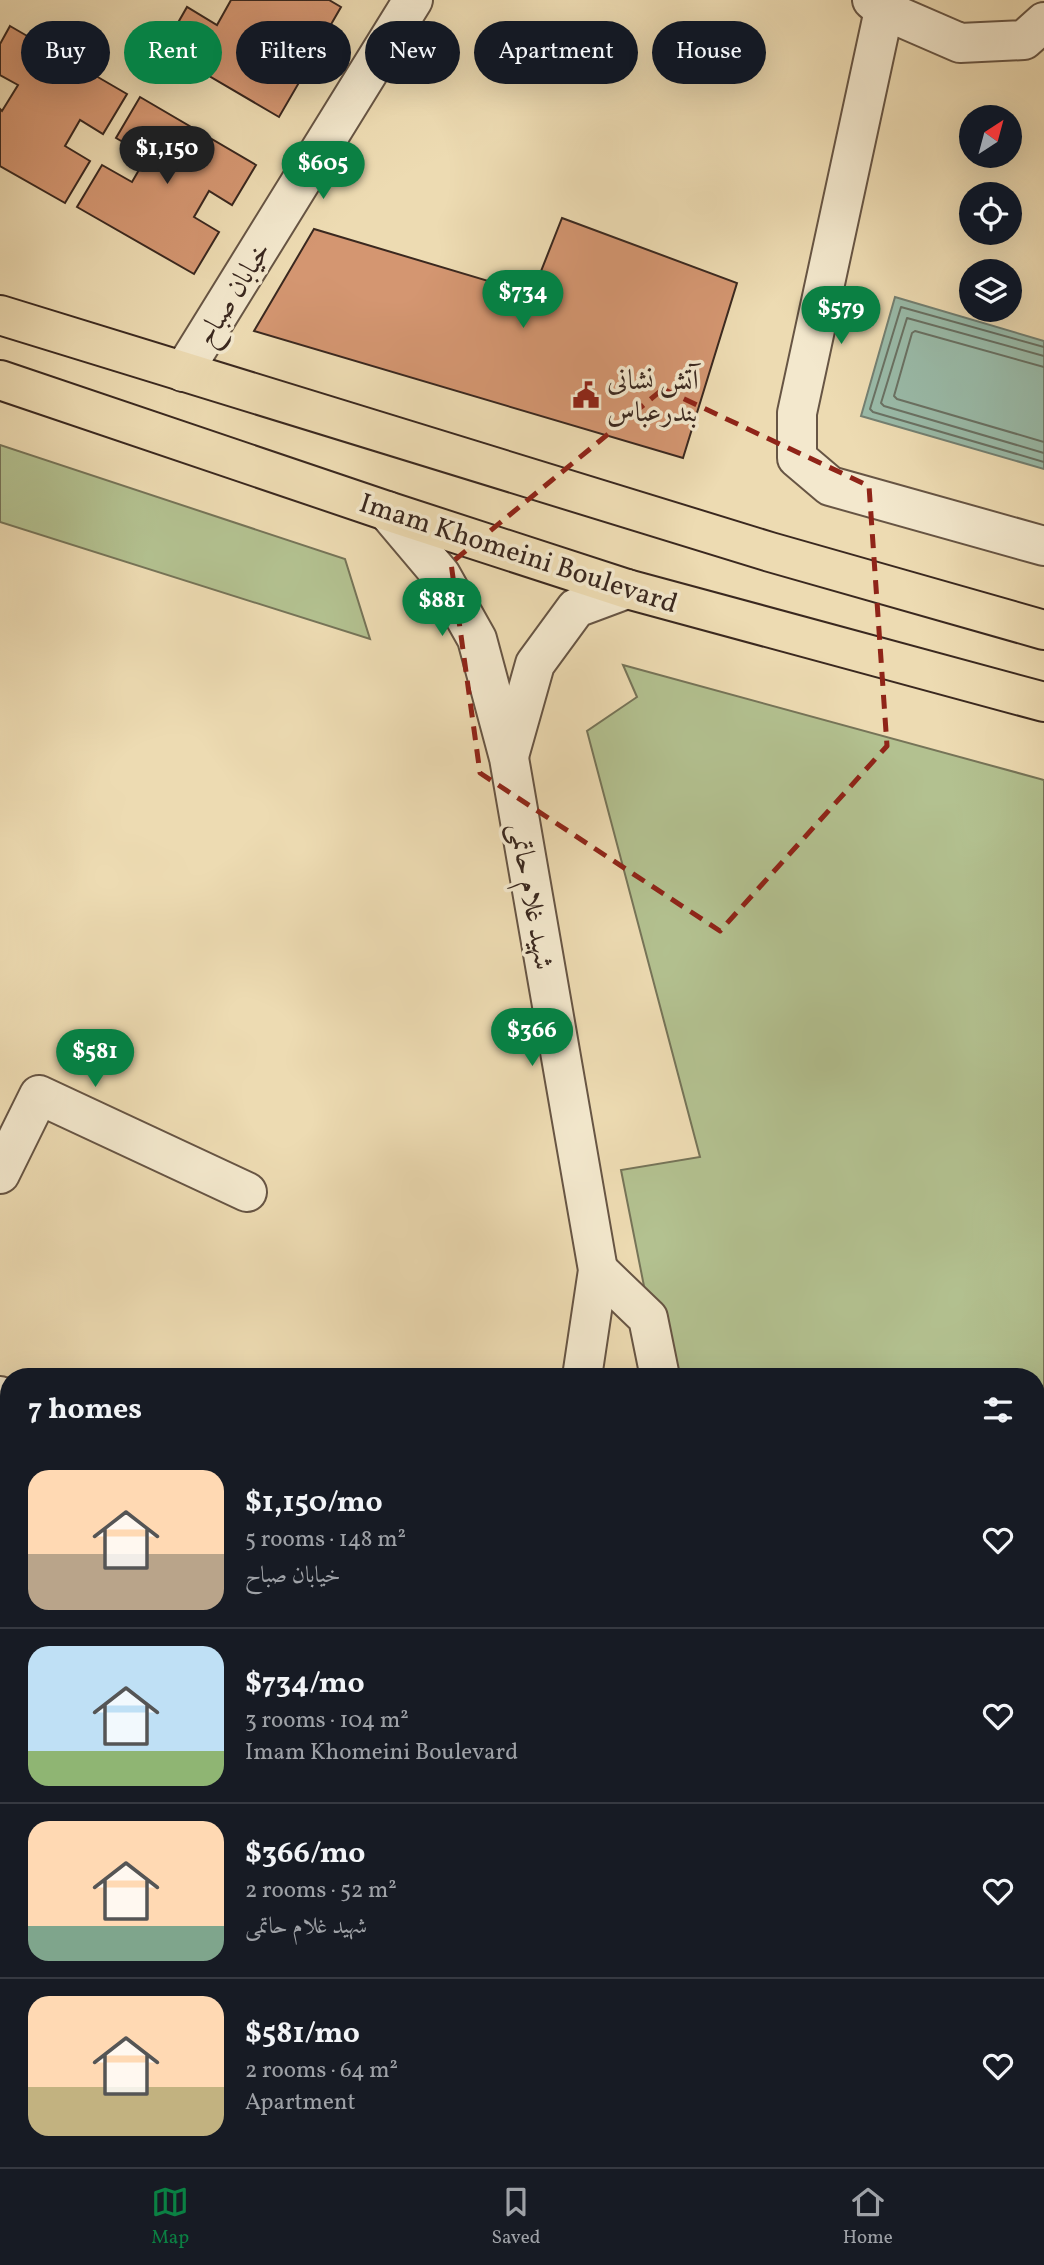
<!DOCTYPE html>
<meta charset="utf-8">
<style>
body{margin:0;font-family:Vollkorn,Amiri,serif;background:#20242c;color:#f1f3f6;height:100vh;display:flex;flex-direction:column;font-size:26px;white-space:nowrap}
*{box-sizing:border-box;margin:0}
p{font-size:23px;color:#9ea1a6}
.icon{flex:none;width:38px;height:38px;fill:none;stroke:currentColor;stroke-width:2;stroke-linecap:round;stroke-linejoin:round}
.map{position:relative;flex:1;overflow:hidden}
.panel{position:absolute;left:0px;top:1368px;width:1045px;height:800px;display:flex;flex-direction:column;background:#171b24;border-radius:28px 28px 0 0;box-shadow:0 7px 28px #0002}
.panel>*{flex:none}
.top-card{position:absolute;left:21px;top:21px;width:1003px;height:63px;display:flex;gap:14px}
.needle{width:46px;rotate:36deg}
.controls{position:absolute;left:959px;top:105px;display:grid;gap:14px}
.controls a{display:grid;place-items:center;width:63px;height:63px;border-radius:50%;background:#171b24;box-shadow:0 7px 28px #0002;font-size:35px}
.price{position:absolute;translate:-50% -60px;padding:0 16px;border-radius:24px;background:#0b8043;color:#fff;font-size:23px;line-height:46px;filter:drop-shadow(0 2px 4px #0008)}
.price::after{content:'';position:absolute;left:50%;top:42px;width:21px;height:16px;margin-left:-10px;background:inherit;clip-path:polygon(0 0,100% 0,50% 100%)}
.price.current{background:#222;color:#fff}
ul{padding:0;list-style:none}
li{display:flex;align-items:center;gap:21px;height:175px;padding:0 28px}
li+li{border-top:2px solid #363941}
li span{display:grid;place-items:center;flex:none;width:196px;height:140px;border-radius:21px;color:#555}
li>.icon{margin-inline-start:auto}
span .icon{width:84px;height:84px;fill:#fffc;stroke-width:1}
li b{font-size:30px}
h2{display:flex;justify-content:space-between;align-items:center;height:84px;padding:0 28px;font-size:30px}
.tag{padding:0 24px;border-radius:32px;background:#171b24;box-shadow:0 7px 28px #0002;font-size:24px;line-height:63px}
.tag.current{background:#0b8043;color:#fff}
.tab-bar{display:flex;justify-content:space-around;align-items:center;height:98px;border-top:2px solid #363941;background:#171b24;font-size:19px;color:#9ea1a6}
.tab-bar a{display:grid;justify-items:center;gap:4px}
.tab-bar .current{color:#0b8043}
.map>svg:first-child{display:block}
.green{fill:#b3c190;stroke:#767458;stroke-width:2}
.water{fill:#9abba9;stroke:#748072;stroke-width:2}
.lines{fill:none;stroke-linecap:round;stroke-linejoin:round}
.shore{stroke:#6a7264;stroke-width:2}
.building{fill:#d49671;stroke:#3a281f;stroke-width:2}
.minor-casing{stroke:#675544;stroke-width:42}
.major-casing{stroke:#3a281f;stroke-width:42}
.minor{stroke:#f3e8cd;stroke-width:38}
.major{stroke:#eddbb2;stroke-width:38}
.marked{fill:none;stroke:#8f2418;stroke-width:5;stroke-dasharray:14 9;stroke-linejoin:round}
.labels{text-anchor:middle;stroke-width:7;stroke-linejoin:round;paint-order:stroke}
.street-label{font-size:28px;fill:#3a281f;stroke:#f3e8cd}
.poi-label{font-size:28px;fill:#3a281f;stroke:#f3e8cd;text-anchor:start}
</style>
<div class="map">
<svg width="1044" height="2167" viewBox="0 0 1044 2167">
<rect width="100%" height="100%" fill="#eddbb2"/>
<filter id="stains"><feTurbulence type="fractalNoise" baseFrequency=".00286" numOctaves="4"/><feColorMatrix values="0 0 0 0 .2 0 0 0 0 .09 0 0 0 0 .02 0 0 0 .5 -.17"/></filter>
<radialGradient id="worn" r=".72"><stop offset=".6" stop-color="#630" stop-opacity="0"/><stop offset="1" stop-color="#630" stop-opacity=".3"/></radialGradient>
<!-- green -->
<g class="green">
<path d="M 0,445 L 345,559 L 370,639 L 0,522 Z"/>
<path d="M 623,665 L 1044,780 L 1044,1664 L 1036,1667 L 1036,1377 L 662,1377 L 621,1170 L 700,1157 L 587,731 L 637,697 Z"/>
</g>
<!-- water -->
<path class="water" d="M 895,297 L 1044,341 L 1044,469 L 861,416 Z"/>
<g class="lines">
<!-- shore -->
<g class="shore">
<path d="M 1044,347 L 901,307 L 870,409 L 873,412 L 1044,462"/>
<path d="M 1044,356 L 907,318 L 881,403 L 884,406 L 1044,453"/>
<path d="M 1044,367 L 915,331 L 912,333 L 894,396 L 897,399 L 1044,442"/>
</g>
</g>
<!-- building -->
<g class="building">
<path d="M 231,0 L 329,0 L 341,7 L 318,47 L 294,34 L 279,60 L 304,74 L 279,117 L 163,49 L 187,7 L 217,25 Z"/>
<path d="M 10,26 L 127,94 L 103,134 L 80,120 L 65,146 L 90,161 L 65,203 L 0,166 L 0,109 L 2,111 L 18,85 L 0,75 L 0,44 Z"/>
<path d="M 140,97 L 256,165 L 232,205 L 209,191 L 194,217 L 219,232 L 194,274 L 77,207 L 102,165 L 132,182 L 147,156 L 116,138 Z"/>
<path d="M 562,218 L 737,283 L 683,458 L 254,331 L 314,229 L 532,294 Z"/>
</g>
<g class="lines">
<defs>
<g id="minor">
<path d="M 872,0 L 884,10 L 960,43 L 1024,40 L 1044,22"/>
<path d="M 884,10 L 797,413 L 797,458 L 830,486 L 1044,546"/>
<path d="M 183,372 L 413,0"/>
<path d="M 387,511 L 441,575 L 477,639 L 509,758 L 598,1270 L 582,1377"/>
<path d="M 509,756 L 535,664 L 576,608 L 627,589"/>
<path d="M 0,1174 L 39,1095 L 247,1192"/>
<path d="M 598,1270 L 648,1318 L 660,1377"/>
<path d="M 0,1396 L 9,1400"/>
<path d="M 1036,1693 L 1044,1691"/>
<path d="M 0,1740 L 9,1744"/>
<path d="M 1036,1877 L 1044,1881"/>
<path d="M 1036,2021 L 1044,1997"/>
<path d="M 82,2160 L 92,2167"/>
<path d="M 817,2160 L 833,2167"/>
<path d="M 256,2167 L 261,2160"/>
<path d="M 391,2167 L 394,2160"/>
<path d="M 988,2167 L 990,2160"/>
</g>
<g id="major">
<path d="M 0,315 L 770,552 L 1044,630"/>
<path d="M 0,380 L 387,511 L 627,589 L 1044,702"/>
</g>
</defs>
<!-- minor casing -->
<use href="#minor" class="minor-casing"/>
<!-- major casing -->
<use href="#major" class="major-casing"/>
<!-- minor -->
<use href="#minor" class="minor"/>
<!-- major -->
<use href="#major" class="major"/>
</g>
<!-- marked area -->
<path class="marked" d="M 663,389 L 869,486 L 887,746 L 720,931 L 480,773 L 451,563 Z"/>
<!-- icons -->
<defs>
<symbol id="civic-bare" viewBox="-9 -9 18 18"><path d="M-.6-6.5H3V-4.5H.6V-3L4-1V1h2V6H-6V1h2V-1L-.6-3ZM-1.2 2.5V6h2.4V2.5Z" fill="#8f2418" stroke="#f3e8cd" stroke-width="2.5" paint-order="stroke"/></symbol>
</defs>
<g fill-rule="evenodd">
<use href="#civic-bare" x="567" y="376" width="38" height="38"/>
</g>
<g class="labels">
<!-- street labels -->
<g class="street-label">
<text transform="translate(232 293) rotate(-58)" y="10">خیابان صباح</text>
<text transform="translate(519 552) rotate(18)" y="10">Imam Khomeini Boulevard</text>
<text transform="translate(533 896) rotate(80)" y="10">شهید غلام حاتمی</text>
</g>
<!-- poi labels -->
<g class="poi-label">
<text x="607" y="389">آتش نشانی<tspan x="607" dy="32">بندرعباس</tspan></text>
</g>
</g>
<rect width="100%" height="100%" filter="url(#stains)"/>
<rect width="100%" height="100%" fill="url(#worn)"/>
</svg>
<div class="controls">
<a><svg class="needle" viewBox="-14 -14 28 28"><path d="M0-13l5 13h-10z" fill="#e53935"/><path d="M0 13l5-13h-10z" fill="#9ea1a6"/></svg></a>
<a><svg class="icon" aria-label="locate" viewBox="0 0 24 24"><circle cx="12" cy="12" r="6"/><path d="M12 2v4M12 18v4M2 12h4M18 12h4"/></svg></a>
<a><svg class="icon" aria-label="layers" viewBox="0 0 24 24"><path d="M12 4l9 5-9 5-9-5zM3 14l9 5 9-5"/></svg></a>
</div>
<b class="price current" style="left:167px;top:186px">$1,150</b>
<b class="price" style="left:323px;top:201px">$605</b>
<b class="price" style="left:523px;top:330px">$734</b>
<b class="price" style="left:841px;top:346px">$579</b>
<b class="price" style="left:442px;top:638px">$881</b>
<b class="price" style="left:532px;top:1068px">$366</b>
<b class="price" style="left:95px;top:1089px">$581</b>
<div class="top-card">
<a class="tag">Buy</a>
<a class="tag current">Rent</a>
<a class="tag">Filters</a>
<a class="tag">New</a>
<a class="tag">Apartment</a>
<a class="tag">House</a>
</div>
<section class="panel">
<h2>7 homes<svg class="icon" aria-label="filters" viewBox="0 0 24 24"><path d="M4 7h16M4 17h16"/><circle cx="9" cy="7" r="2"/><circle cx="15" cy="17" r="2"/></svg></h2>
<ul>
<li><span style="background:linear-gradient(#ffd9b3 60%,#b9a48a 0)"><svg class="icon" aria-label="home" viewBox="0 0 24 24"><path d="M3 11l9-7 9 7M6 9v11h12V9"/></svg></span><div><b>$1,150/mo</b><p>5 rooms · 148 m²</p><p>خیابان صباح</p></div><svg class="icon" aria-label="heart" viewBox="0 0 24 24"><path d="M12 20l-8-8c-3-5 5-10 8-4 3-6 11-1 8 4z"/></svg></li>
<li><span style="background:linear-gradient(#bfe0f5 75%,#8fb573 0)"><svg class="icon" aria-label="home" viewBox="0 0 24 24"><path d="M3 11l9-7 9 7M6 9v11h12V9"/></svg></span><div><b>$734/mo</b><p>3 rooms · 104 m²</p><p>Imam Khomeini Boulevard</p></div><svg class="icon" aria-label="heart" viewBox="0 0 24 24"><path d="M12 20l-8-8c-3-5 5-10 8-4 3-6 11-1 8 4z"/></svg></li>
<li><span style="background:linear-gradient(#ffd9b3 75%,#7fa58c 0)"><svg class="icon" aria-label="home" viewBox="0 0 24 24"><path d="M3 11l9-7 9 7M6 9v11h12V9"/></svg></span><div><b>$366/mo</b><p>2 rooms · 52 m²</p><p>شهید غلام حاتمی</p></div><svg class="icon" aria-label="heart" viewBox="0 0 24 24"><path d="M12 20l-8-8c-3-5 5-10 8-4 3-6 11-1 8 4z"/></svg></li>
<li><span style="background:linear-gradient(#ffd9b3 65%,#c2b280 0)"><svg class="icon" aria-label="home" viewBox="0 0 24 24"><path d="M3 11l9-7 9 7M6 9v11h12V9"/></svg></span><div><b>$581/mo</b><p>2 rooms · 64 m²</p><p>Apartment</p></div><svg class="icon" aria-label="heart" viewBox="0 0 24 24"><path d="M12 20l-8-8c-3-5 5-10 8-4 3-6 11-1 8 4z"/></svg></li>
</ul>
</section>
</div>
<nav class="tab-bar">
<a class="current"><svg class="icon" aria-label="map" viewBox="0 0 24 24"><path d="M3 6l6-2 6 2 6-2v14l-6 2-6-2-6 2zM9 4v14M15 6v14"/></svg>Map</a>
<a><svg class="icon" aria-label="saved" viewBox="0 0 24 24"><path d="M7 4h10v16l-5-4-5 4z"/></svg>Saved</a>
<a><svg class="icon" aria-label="home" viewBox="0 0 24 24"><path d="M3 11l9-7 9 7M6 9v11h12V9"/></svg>Home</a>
</nav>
